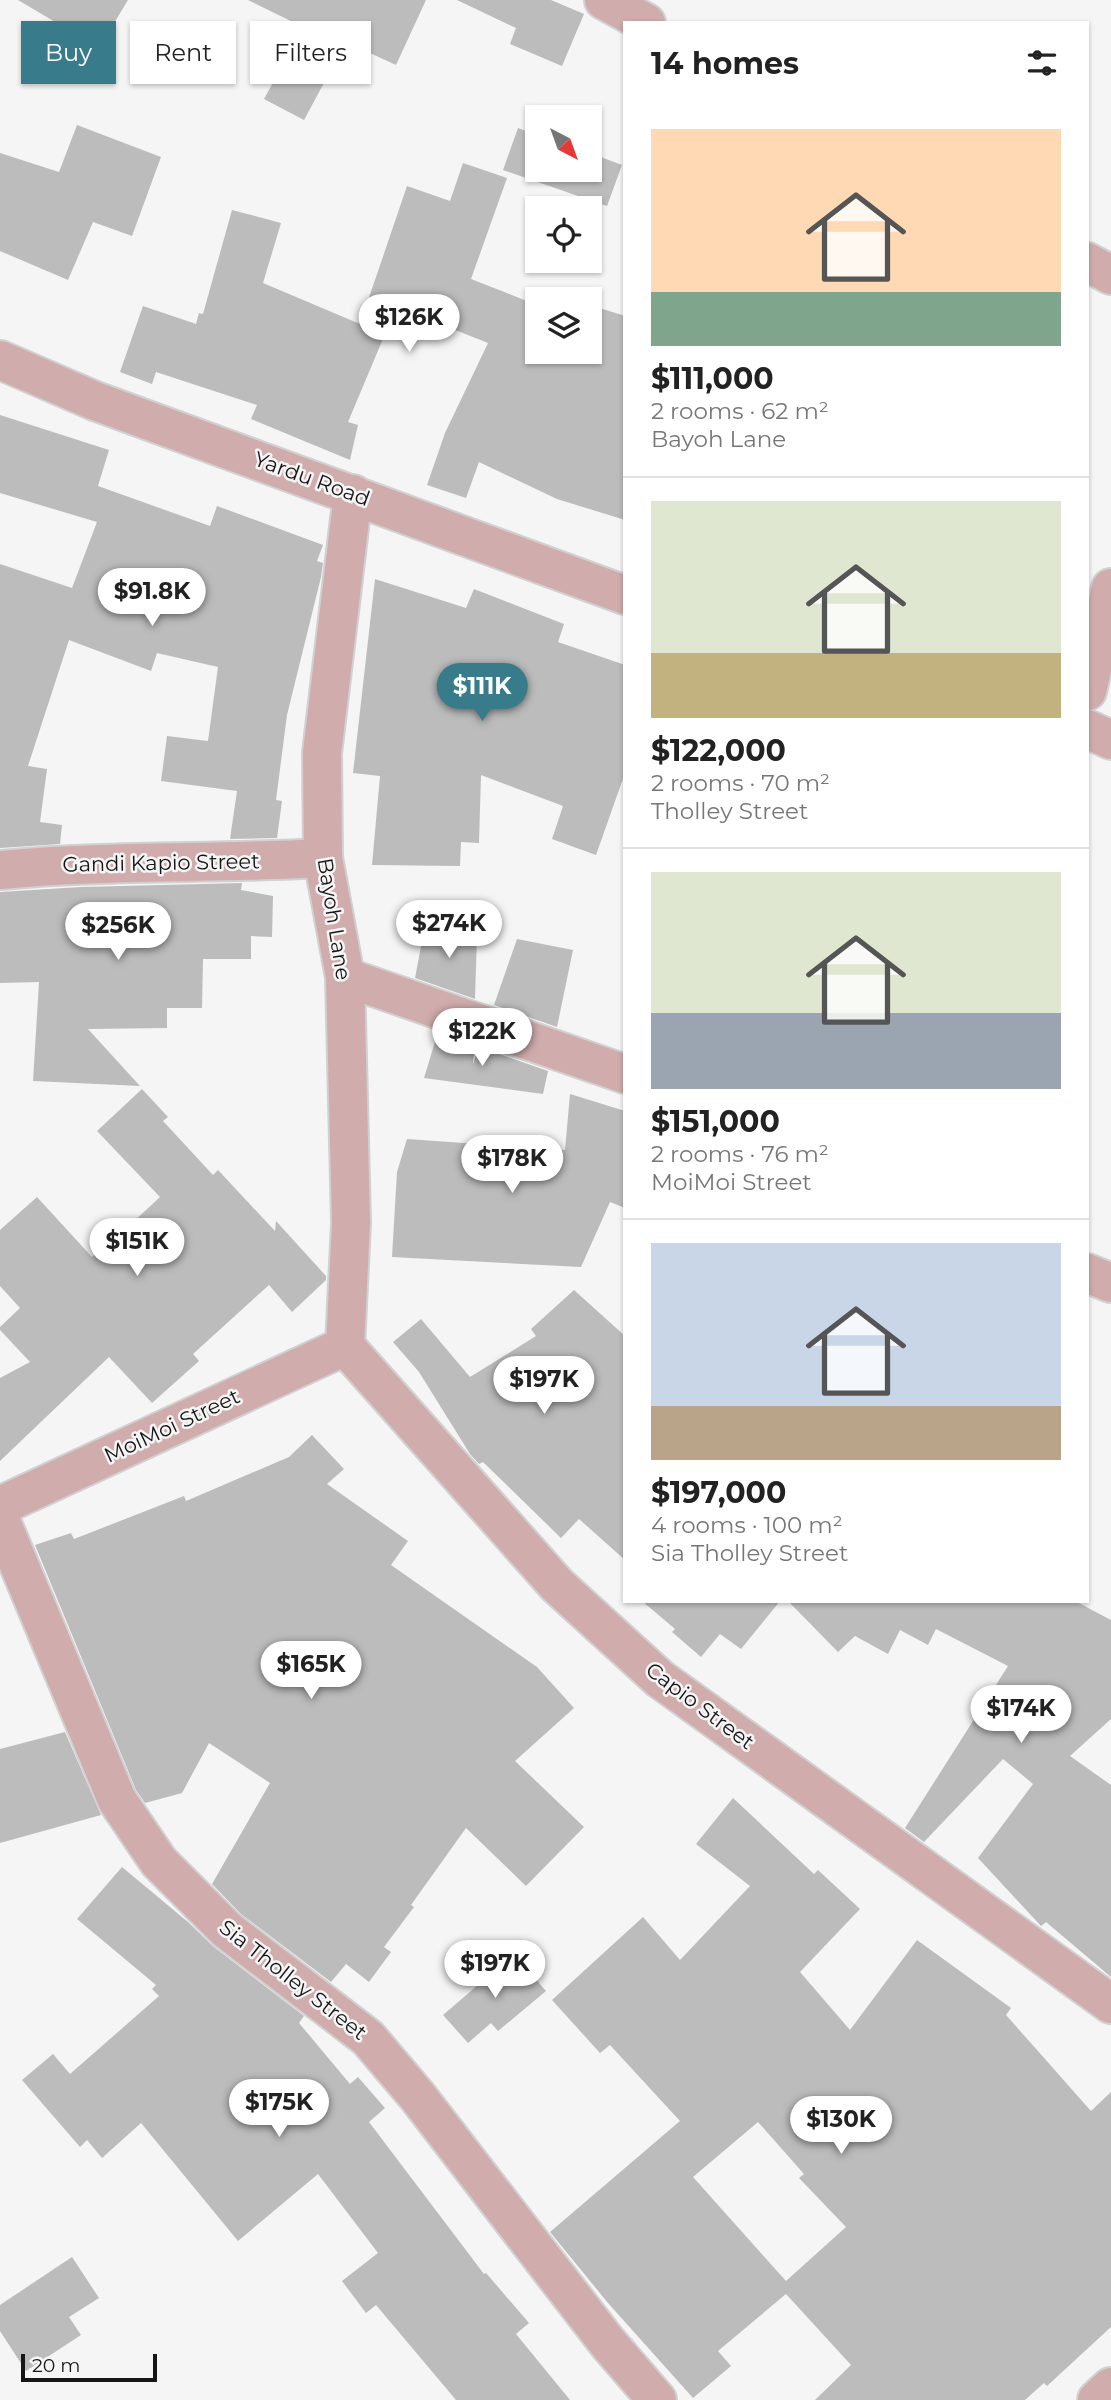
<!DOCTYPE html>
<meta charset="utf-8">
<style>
body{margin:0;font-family:Montserrat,sans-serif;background:#f6f6f6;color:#222;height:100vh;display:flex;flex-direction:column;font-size:26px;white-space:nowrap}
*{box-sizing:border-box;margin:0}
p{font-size:23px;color:#767676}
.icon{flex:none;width:38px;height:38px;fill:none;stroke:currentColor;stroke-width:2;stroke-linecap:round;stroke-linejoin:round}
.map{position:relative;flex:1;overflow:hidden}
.drawer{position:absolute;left:623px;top:21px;width:466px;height:1582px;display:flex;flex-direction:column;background:#fff;border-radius:0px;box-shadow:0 2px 5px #0004}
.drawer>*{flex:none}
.top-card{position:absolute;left:21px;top:21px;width:497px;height:63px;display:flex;gap:14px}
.needle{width:46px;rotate:139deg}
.fabs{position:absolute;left:525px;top:105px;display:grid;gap:14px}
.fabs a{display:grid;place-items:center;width:77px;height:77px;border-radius:0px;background:#fff;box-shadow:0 2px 5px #0004;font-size:35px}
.scale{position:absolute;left:21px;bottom:18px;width:136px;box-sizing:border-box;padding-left:7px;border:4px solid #161617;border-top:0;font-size:19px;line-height:24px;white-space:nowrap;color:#161617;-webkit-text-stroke:5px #f5f5f6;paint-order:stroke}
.price{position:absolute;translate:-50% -60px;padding:0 16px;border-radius:24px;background:#fff;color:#222;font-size:23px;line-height:46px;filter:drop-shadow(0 2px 4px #0008)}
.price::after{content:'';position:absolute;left:50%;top:42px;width:21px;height:16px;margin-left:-10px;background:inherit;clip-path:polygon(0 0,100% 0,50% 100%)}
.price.selected{background:#387c8b;color:#fff}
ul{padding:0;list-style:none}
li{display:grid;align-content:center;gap:14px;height:371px;padding:0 28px}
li+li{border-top:2px solid #e0e0e0}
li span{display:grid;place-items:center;height:217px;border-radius:0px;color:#555}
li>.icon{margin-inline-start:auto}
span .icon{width:126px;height:126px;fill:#fffc;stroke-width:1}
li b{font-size:30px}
h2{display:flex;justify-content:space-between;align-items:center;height:84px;padding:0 28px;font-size:30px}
.tag{padding:0 24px;border-radius:0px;background:#fff;box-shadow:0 2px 5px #0004;font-size:24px;line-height:63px}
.tag.selected{background:#387c8b;color:#fff}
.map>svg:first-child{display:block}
.building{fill:#bdbcbc;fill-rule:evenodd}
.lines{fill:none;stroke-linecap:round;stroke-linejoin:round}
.minor-casing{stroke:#d1d1d2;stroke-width:42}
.minor{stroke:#d0acac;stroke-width:38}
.labels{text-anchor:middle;stroke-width:5;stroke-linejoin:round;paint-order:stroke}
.street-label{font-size:21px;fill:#161617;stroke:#f5f5f6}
</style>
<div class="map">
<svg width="1111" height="2400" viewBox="0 0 1111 2400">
<rect width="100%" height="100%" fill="#f5f5f6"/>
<!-- building -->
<g class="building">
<path d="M 18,0 L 128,0 L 99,48 Z"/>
<path d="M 248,0 L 426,0 L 396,65 L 346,42 L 304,120 L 264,99 L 303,27 Z"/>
<path d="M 457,0 L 551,0 L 584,14 L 562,66 L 510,44 L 516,28 Z"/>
<path d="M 77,125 L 161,157 L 132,236 L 93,222 L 68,280 L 0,251 L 0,153 L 59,172 Z"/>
<path d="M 518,128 L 537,135 L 537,170 L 590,170 L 590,153 L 622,165 L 607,206 L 503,170 Z"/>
<path d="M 463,163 L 507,178 L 471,279 L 537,305 L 537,352 L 590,352 L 590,305 L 625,316 L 625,520 L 557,499 L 479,462 L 466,498 L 427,485 L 445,433 L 488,343 L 405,310 L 396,336 L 365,326 L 385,334 L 348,422 L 358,425 L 350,460 L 251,419 L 257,405 L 156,372 L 152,384 L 120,372 L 143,306 L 196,324 L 199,313 L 203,314 L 232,210 L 281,223 L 263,283 L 360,324 L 407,186 L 450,201 Z"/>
<path d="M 0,415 L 109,450 L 98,486 L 210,526 L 217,506 L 323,545 L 317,561 L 323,563 L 321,577 L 287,715 L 276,800 L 282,801 L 277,838 L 230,839 L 237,791 L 161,781 L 167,736 L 208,741 L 218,667 L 157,653 L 151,671 L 69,640 L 28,766 L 47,769 L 40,822 L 62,825 L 60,844 L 0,848 L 0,564 L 72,588 L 97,522 L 0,493 Z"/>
<path d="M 375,579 L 466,608 L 474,589 L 564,624 L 558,642 L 625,665 L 625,773 L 596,855 L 552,839 L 563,806 L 481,775 L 479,843 L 461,842 L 460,866 L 372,865 L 380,776 L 353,773 Z"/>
<path d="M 242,883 L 241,890 L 273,896 L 272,937 L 251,936 L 251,959 L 203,959 L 202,1008 L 167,1008 L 167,1028 L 88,1029 L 140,1086 L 33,1081 L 39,982 L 0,983 L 0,892 L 81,887 Z"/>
<path d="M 425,925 L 477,934 L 475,999 L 415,978 Z"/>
<path d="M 517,939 L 573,950 L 557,1027 L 494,1005 Z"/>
<path d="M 438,1032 L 474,1045 L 473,1064 L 479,1047 L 548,1071 L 543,1094 L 424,1078 Z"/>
<path d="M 142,1089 L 168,1117 L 163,1121 L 213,1175 L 218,1170 L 275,1231 L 276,1221 L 326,1276 L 326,1280 L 292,1312 L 269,1285 L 193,1354 L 199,1361 L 152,1403 L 109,1357 L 0,1461 L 0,1378 L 30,1362 L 0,1330 L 0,1327 L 20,1308 L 0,1286 L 0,1230 L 37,1197 L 92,1257 L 97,1252 L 99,1254 L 160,1197 L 97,1131 Z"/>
<path d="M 570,1094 L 625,1111 L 625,1208 L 610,1202 L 581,1267 L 392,1257 L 397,1172 L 407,1139 L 565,1150 Z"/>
<path d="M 574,1290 L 625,1336 L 625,1560 L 579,1519 L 561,1538 L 483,1462 L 479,1464 L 470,1454 L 419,1372 L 393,1342 L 421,1319 L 470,1377 L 536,1336 L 531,1329 Z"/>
<path d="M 312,1435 L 344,1469 L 327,1484 L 408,1541 L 391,1565 L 537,1667 L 574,1708 L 515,1761 L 584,1827 L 526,1886 L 466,1828 L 411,1905 L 414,1907 L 384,1947 L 391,1952 L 369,1982 L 346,1964 L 331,1982 L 241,1914 L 212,1884 L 270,1783 L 209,1743 L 182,1793 L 145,1803 L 136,1790 L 35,1545 L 71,1533 L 74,1539 L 184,1496 L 186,1501 L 289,1457 Z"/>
<path d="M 642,1601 L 780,1601 L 741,1649 L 720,1634 L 701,1657 L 672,1632 L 675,1629 Z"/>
<path d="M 788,1601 L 1075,1601 L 1111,1620 L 1111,1719 L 1070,1756 L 1111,1785 L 1111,1977 L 1046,1922 L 1041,1926 L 978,1858 L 1033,1784 L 1003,1759 L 924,1842 L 905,1828 L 1008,1666 L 936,1629 L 928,1645 L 900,1630 L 888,1654 L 855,1636 L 838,1652 Z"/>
<path d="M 65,1732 L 101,1815 L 0,1843 L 0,1749 Z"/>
<path d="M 733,1798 L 814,1874 L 818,1870 L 860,1909 L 800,1972 L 850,2030 L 917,1940 L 1011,2008 L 1006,2015 L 1091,2111 L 1111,2092 L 1111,2327 L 1047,2386 L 1044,2383 L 1025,2400 L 815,2400 L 851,2365 L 786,2294 L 718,2351 L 731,2366 L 693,2398 L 608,2303 L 550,2232 L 680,2121 L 610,2045 L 600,2053 L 552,2000 L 643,1917 L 680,1960 L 750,1886 L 696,1844 ZM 758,2122 L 804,2174 L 799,2178 L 846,2227 L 786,2281 L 693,2177 Z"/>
<path d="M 122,1867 L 188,1922 L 214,1947 L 304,2016 L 299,2023 L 350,2084 L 358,2077 L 385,2108 L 369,2122 L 484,2274 L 486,2273 L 529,2323 L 516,2334 L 570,2400 L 456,2400 L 376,2305 L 366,2313 L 342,2281 L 378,2253 L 318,2174 L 238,2241 L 141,2123 L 102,2158 L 87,2140 L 80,2147 L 22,2080 L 53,2054 L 70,2074 L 159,1996 L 152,1989 L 156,1985 L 77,1919 Z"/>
<path d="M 514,1954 L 546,1991 L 498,2031 L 491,2023 L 468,2043 L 443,2015 Z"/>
<path d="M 72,2257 L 99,2298 L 69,2317 L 81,2335 L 26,2371 L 0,2331 L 0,2305 Z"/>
</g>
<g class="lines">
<defs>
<g id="minor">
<path d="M 604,0 L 646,23"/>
<path d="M 1087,262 L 1111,275"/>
<path d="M 0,360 L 95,401 L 625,595"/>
<path d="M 1087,691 L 1111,588"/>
<path d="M 1087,729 L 1111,740"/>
<path d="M 0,870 C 107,860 216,864 323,858"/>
<path d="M 345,977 L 625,1074"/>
<path d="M 1087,1273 L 1111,1283"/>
<path d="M 345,1346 L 557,1585 L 660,1679 L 1111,2004"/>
<path d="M 345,1346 L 351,1223 L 345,977 L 323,858 L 322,753 L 353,494"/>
<path d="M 0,1506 L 345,1346"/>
<path d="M 0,1519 L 117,1800 L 159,1862 L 227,1930 L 368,2038 L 418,2097 L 607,2342 L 657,2400"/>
<path d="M 1097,2400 L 1111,2387"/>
</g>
</defs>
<!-- minor casing -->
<use href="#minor" class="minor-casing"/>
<!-- minor -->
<use href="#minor" class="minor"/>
</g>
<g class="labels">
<!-- street labels -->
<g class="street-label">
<text transform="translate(312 479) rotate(20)" y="7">Yardu Road</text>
<text transform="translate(161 863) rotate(-1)" y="7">Gandi Kapio Street</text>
<text transform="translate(334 919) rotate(81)" y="7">Bayoh Lane</text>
<text transform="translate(172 1426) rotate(-25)" y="7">MoiMoi Street</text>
<text transform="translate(700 1706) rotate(37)" y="7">Capio Street</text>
<text transform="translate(293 1980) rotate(38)" y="7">Sia Tholley Street</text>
</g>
</g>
</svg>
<div class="fabs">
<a><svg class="needle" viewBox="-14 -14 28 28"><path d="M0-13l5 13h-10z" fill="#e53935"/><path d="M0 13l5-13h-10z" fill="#767676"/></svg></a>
<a><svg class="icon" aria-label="locate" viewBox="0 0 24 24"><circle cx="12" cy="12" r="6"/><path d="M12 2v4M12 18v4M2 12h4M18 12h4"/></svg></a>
<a><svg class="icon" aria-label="layers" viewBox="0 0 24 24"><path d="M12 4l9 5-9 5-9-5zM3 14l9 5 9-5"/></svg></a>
</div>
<div class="scale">20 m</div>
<b class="price" style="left:409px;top:354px">$126K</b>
<b class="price" style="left:152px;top:628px">$91.8K</b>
<b class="price selected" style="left:482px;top:723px">$111K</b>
<b class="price" style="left:449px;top:960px">$274K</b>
<b class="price" style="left:118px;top:962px">$256K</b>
<b class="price" style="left:482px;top:1068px">$122K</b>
<b class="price" style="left:512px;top:1195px">$178K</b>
<b class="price" style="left:137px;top:1278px">$151K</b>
<b class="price" style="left:544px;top:1416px">$197K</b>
<b class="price" style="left:311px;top:1701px">$165K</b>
<b class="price" style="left:1021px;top:1745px">$174K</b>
<b class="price" style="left:495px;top:2000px">$197K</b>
<b class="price" style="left:279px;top:2139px">$175K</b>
<b class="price" style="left:841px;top:2156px">$130K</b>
<div class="top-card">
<a class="tag selected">Buy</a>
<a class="tag">Rent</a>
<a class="tag">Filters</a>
</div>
<section class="drawer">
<h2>14 homes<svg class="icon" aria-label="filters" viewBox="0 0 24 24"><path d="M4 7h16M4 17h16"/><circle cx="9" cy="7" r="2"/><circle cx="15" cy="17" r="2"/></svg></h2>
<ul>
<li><span style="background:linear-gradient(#ffd9b3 75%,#7fa58c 0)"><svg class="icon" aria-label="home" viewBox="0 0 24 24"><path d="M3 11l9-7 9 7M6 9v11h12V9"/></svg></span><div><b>$111,000</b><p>2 rooms · 62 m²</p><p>Bayoh Lane</p></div></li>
<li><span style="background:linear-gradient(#dfe7d0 70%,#c2b280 0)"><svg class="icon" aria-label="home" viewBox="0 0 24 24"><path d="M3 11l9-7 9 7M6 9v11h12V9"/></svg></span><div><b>$122,000</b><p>2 rooms · 70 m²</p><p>Tholley Street</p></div></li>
<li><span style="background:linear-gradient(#dfe7d0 65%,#9aa5b1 0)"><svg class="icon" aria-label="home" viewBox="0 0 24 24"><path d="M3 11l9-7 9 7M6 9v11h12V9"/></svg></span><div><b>$151,000</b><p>2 rooms · 76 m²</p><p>MoiMoi Street</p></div></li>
<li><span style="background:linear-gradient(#c9d6e8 75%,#b9a48a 0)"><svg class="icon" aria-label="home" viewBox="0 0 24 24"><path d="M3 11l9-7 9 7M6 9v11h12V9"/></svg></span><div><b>$197,000</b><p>4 rooms · 100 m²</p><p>Sia Tholley Street</p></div></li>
</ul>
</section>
</div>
